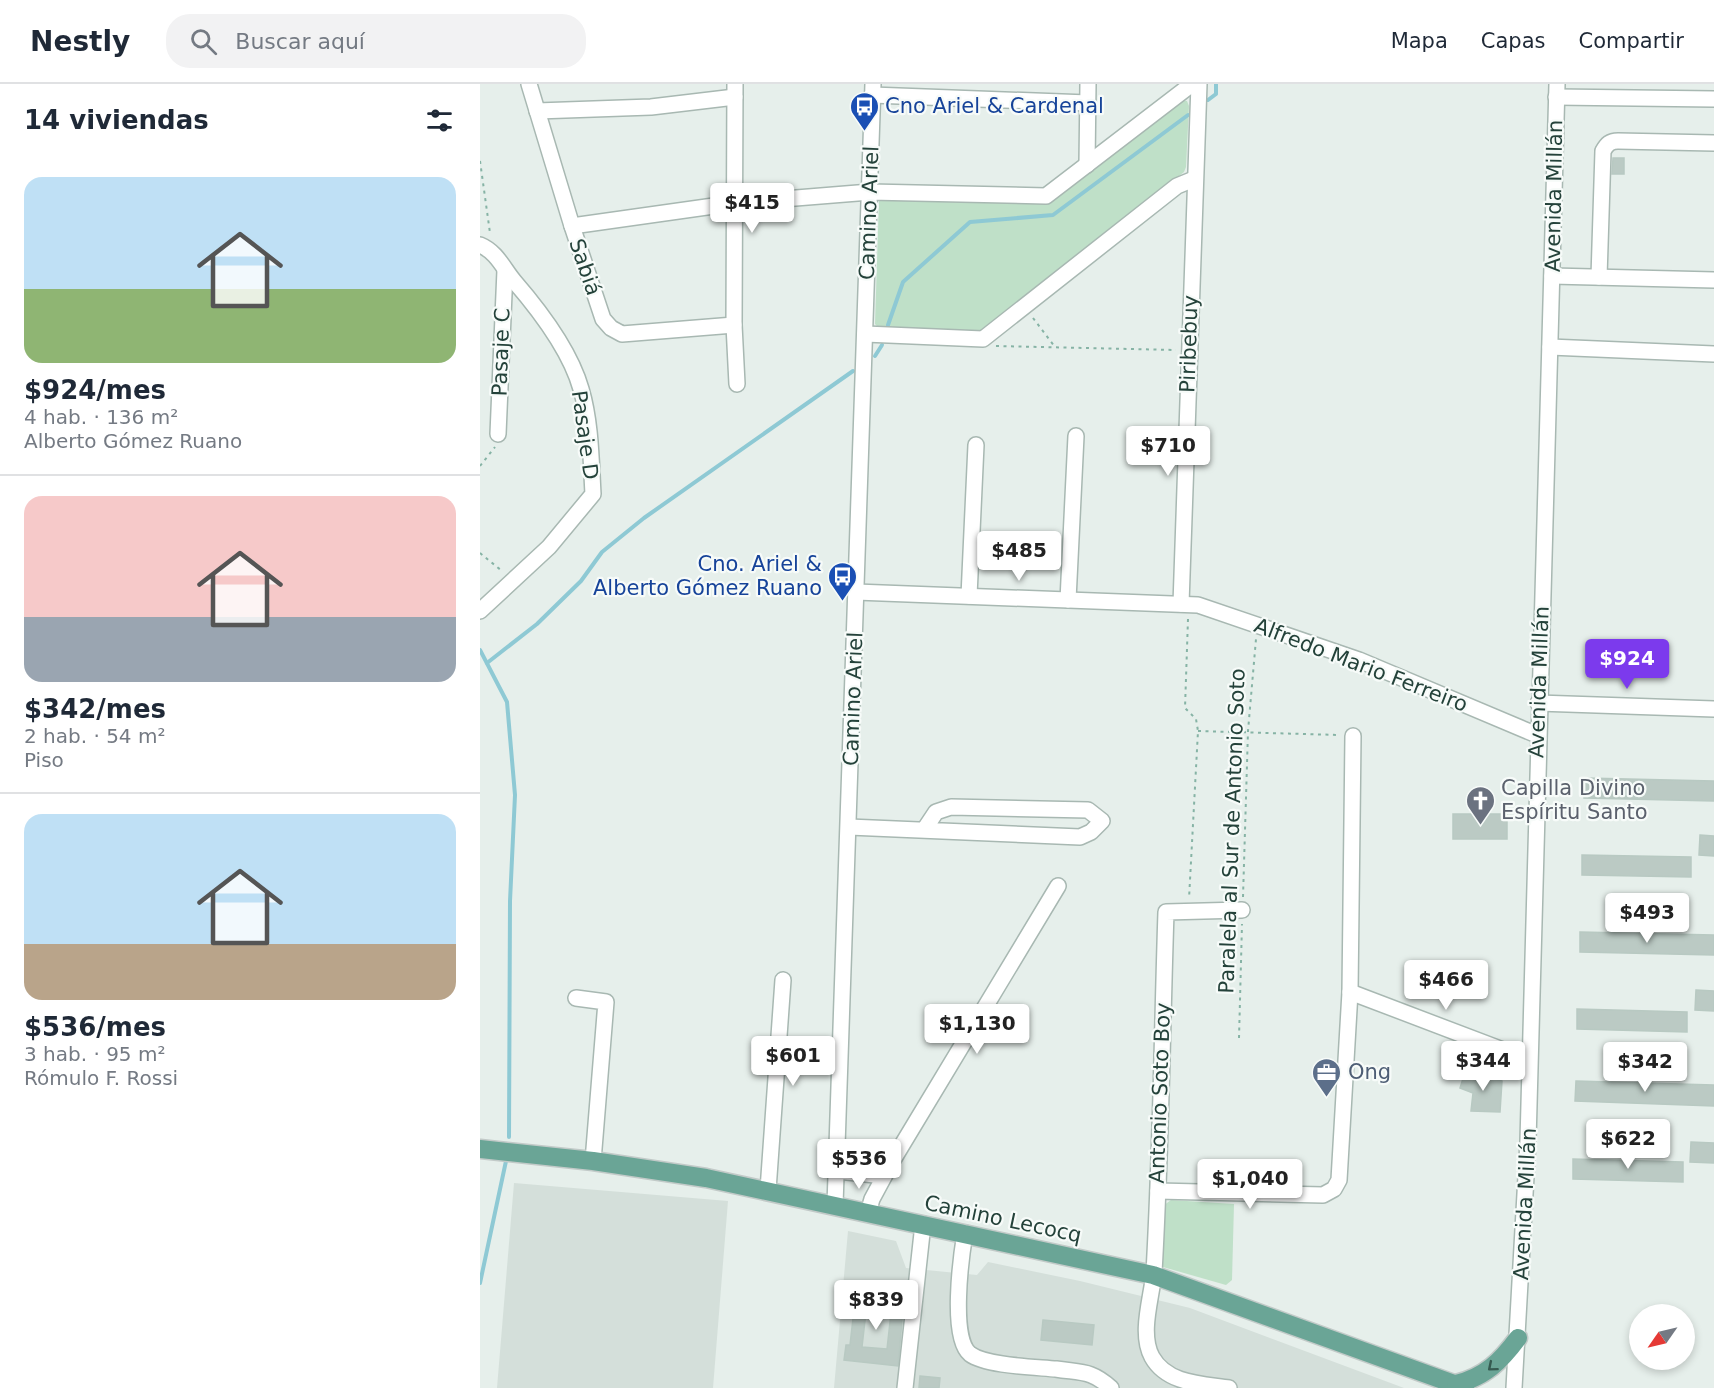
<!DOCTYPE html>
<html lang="es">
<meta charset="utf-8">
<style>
body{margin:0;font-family:"DejaVu Sans",sans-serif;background:#f2f2f3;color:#1f2937;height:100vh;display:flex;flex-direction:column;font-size:22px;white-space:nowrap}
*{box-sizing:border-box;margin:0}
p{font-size:20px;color:#747a83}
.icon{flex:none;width:33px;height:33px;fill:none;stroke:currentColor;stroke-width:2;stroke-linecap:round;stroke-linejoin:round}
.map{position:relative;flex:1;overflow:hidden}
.side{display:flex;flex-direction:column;background:#fff;width:480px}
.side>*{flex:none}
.needle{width:39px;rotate:236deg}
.fabs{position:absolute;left:1149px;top:1220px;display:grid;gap:12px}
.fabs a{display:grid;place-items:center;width:66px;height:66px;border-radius:50%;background:#fff;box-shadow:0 3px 9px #0003;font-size:30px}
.price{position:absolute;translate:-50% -51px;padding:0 14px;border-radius:6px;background:#fff;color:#222;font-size:20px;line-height:39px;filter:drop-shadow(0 2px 3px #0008)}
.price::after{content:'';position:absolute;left:50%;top:36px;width:18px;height:14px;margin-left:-9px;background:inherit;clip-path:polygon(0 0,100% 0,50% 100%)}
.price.selected{background:#7c3aed;color:#fff}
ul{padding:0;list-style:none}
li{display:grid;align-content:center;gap:12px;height:318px;padding:0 24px}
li+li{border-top:2px solid #e0e1e3}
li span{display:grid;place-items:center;height:186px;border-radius:18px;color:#555}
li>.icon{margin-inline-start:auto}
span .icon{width:108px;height:108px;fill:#fffc;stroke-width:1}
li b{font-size:26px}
h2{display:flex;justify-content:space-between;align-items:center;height:72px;padding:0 24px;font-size:26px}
header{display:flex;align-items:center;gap:36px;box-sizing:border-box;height:84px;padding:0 30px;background:#fff;border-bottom:2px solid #e0e1e3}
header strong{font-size:28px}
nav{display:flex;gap:33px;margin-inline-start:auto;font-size:21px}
.search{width:420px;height:54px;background:#f2f2f3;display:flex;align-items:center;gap:15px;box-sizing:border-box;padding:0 21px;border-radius:24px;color:#747a83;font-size:22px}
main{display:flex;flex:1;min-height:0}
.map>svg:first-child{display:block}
.built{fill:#d4dfda}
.green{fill:#bfe0c8}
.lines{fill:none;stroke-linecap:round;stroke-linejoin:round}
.stream{stroke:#8ec9d4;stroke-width:4}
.building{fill:#bbcac4;stroke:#b8c9c2;stroke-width:1.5}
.minor-casing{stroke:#a8b8b2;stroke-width:18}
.major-casing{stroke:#c2cac8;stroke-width:21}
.path{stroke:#86b3a5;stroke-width:2;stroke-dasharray:3 4.5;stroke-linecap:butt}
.minor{stroke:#fff;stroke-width:15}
.major{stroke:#6aa596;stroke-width:18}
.oneway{stroke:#365b51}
.labels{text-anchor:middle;stroke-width:4.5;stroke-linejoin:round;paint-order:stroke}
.transit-label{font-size:21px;fill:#164399;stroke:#f7fbf9;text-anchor:start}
.street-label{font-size:21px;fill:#24423a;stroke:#f7fbf9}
.worship-label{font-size:21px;fill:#5b616d;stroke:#f7fbf9;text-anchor:start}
.service-label{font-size:21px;fill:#4e5e75;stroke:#f7fbf9;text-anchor:start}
</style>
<header>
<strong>Nestly</strong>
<div class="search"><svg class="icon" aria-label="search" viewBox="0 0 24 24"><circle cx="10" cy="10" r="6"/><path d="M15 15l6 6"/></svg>Buscar aquí</div>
<nav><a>Mapa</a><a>Capas</a><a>Compartir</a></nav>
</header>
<main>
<section class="side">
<h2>14 viviendas<svg class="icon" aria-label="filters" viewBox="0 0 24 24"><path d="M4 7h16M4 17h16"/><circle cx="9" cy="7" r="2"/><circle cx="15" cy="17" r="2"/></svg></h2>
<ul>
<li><span style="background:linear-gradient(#bfe0f5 60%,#8fb573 0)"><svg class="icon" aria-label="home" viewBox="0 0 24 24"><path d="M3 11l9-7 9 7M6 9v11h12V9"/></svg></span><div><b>$924/mes</b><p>4 hab. · 136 m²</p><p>Alberto Gómez Ruano</p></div></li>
<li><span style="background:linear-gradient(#f6c9c9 65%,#9aa5b1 0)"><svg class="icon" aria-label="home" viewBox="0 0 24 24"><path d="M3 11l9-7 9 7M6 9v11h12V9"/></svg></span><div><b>$342/mes</b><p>2 hab. · 54 m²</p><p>Piso</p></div></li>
<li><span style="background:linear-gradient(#bfe0f5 70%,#b9a48a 0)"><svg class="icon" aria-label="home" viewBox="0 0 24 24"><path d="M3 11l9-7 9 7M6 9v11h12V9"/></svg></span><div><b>$536/mes</b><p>3 hab. · 95 m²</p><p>Rómulo F. Rossi</p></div></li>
</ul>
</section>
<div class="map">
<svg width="1234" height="1304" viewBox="0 0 1234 1304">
<rect width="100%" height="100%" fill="#e6efeb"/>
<!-- built -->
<g class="built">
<path d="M 34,1099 L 248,1117 L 233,1304 L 17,1304 Z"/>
<path d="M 368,1147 L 416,1157 L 426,1184 L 497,1191 L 508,1178 L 600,1197 L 710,1224 L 924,1304 L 354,1304 Z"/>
</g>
<!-- green -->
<g class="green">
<path d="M 701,16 L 707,17 L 709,22 L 706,83 L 704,88 L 504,247 L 401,246 L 395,240 L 399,116 L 559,119 Z"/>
<path d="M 691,1116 L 754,1120 L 752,1196 L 746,1201 L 683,1183 L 680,1178 L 683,1122 Z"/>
</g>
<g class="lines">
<!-- stream -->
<g class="stream">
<path d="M 728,16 L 736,10 L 736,0"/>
<path d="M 408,241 L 423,198 L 490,138 L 573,131 L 708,31"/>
<path d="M 395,272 L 402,261"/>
<path d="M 0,566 L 27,618 L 35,711 L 30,817 L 29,1053"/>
<path d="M 7,579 L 57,540 L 101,497 L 122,468 L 164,434 L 373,287"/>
<path d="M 0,1199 L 26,1077"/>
</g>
</g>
<!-- building -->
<g class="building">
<path d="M 1133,74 L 1144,74 L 1144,90 L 1132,90 Z"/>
<path d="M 1105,694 L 1234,697 L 1234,717 L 1104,714 Z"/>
<rect x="973" y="730" width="54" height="25"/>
<path d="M 1220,751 L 1234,752 L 1234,772 L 1219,771 Z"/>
<path d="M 1102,771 L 1211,773 L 1211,793 L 1102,791 Z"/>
<path d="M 1100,848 L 1234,851 L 1234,871 L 1100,868 Z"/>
<path d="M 1216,906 L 1234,907 L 1234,927 L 1215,926 Z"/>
<path d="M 1097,925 L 1207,928 L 1207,948 L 1097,945 Z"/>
<path d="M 986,985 L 1022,997 L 1020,1028 L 991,1027 L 993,1009 L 980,1004 Z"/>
<path d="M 1096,997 L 1234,1001 L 1234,1022 L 1095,1017 Z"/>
<path d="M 1211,1058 L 1234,1059 L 1234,1079 L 1210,1078 Z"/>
<path d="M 1093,1075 L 1203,1078 L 1203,1098 L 1093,1095 Z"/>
<path d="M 377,1199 L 389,1201 L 382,1263 L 407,1265 L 414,1202 L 425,1203 L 418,1282 L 364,1276 L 366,1261 L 370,1261 Z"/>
<path d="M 563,1236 L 614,1241 L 612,1261 L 561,1256 Z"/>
<path d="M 440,1292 L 460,1294 L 459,1304 L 439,1304 Z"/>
</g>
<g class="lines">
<defs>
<g id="minor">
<path d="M 49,0 L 92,142 L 123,235 L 131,244 L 142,250 L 254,241"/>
<path d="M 255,0 L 254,241 L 257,300"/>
<path d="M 392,11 L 608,19"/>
<path d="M 1076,13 L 1234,15"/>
<path d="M 57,27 L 171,23 L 255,13"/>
<path d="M 607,81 L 608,0"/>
<path d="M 92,142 L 255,119 L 390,108 L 566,112 L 712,0"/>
<path d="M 0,161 C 17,168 23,184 34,197 C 60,227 90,266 101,305 C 111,339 111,376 113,410 L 69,463 L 0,527"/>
<path d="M 1072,192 L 1234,196"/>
<path d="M 1119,193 L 1123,67 C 1127,60 1130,57 1138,57 L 1234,59"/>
<path d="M 385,250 L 503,255 L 697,102 L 714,95"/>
<path d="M 1070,263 L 1234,270"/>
<path d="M 18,350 L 25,186"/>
<path d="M 376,508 L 718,521 L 879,576 L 1057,651"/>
<path d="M 489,512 L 496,361"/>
<path d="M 588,516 L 596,352"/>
<path d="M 701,520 L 719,0"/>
<path d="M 1058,619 L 1234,625"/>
<path d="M 369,743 L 600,753 L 611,748 L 622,737 L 608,726 L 471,723 L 456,728 L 444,746"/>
<path d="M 870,908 L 1049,976"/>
<path d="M 96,914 L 126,918 L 113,1077"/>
<path d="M 358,1087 L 404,1092"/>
<path d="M 288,1106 L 303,896"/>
<path d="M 678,1107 L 843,1111 L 854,1105 L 859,1096 L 870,908 L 873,652"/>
<path d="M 355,1121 L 393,0"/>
<path d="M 388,1129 L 392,1115 L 413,1076 L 578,802"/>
<path d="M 485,1149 C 481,1173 470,1254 490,1270 C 506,1282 556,1283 576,1285 C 602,1289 611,1286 631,1304"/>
<path d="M 425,1304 L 443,1140"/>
<path d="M 749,1304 C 722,1300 687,1300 672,1273 C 659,1249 672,1213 674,1188 C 681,1068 682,948 686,828 L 762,826"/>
<path d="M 1034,1304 L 1048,1057 L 1077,0"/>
</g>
<g id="major">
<path d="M 0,1065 L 113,1077 L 226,1094 L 673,1191 L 985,1304"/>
<path d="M 976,1300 C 1005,1293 1021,1277 1038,1254"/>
</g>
</defs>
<!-- minor casing -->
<use href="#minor" class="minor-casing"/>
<!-- major casing -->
<use href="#major" class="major-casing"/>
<!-- path -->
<g class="path">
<path d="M 0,77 L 10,149"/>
<path d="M 553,234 L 575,263"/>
<path d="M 516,262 L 696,266"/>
<path d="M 0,382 L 15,363"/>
<path d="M 0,469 L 22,487"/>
<path d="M 708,535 L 705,624 L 716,635 L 718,647 L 709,815"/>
<path d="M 718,647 L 859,651"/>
<path d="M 763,813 L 768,647 L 776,555"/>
<path d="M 759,954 L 762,840"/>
</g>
<!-- minor -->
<use href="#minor" class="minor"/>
<!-- major -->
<use href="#major" class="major"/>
</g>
<!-- one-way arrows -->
<defs><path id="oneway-chevron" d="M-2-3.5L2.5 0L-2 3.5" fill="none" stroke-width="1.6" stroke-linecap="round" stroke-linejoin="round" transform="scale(1.5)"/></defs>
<use class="oneway" href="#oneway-chevron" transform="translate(1012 1283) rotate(140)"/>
<!-- icons -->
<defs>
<symbol id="bus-pin" viewBox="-11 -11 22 30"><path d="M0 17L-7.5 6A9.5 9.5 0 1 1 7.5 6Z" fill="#1a4fb4" stroke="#f7fbf9"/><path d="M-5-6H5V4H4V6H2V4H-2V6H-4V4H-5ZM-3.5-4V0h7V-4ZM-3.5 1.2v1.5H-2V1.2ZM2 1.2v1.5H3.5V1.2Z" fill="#fff"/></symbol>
<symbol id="church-pin" viewBox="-11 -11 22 30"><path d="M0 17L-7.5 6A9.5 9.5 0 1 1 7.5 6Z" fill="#6b7280" stroke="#f7fbf9"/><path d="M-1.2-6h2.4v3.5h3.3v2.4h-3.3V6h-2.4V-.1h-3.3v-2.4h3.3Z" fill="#fff"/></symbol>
<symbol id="office-pin" viewBox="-11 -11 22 30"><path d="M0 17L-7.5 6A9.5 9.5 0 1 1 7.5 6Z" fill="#5c6f8a" stroke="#f7fbf9"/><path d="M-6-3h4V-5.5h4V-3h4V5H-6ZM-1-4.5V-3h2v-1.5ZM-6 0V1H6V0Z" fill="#fff"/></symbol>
</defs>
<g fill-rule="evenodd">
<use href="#bus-pin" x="368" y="6" width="33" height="45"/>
<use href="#bus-pin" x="346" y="476" width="33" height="45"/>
<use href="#church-pin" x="984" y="700" width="33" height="45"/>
<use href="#office-pin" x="830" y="972" width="33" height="45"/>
</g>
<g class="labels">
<!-- transit labels -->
<g class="transit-label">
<text x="405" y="29">Cno Ariel &amp; Cardenal</text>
<text x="342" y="487" text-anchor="end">Cno. Ariel &amp;<tspan x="342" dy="24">Alberto Gómez Ruano</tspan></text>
</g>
<!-- street labels -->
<g class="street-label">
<text transform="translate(1074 112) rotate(-89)" y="7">Avenida Millán</text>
<text transform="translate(389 129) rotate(-88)" y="7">Camino Ariel</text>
<text transform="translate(105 183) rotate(71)" y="7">Sabiá</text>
<text transform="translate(709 260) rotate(-88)" y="7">Piribebuy</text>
<text transform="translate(21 268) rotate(-88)" y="7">Pasaje C</text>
<text transform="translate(105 351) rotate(82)" y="7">Pasaje D</text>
<text transform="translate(881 581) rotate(21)" y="7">Alfredo Mario Ferreiro</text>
<text transform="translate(1059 598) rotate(-88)" y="7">Avenida Millán</text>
<text transform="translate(373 615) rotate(-88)" y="7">Camino Ariel</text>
<text transform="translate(752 747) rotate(-88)" y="7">Paralela al Sur de Antonio Soto</text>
<text transform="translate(680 1009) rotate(-88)" y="7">Antonio Soto Boy</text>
<text transform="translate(1045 1120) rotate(-87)" y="7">Avenida Millán</text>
<text transform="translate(523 1135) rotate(12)" y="7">Camino Lecocq</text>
</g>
<!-- worship labels -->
<g class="worship-label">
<text x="1021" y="711">Capilla Divino<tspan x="1021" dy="24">Espíritu Santo</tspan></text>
</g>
<!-- service labels -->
<g class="service-label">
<text x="868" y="995">Ong</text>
</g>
</g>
</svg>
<div class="fabs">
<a><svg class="needle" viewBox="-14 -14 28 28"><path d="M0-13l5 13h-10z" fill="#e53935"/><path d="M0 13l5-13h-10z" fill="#747a83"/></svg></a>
</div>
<b class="price" style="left:272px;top:150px">$415</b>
<b class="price" style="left:688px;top:393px">$710</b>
<b class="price" style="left:539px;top:498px">$485</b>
<b class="price selected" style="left:1147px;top:606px">$924</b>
<b class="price" style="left:1167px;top:860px">$493</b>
<b class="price" style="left:966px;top:927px">$466</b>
<b class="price" style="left:497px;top:971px">$1,130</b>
<b class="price" style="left:313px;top:1003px">$601</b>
<b class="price" style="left:1003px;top:1008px">$344</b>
<b class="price" style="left:1165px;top:1009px">$342</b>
<b class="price" style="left:1148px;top:1086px">$622</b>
<b class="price" style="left:379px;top:1106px">$536</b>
<b class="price" style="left:770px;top:1126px">$1,040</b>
<b class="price" style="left:396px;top:1247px">$839</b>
</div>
</main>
